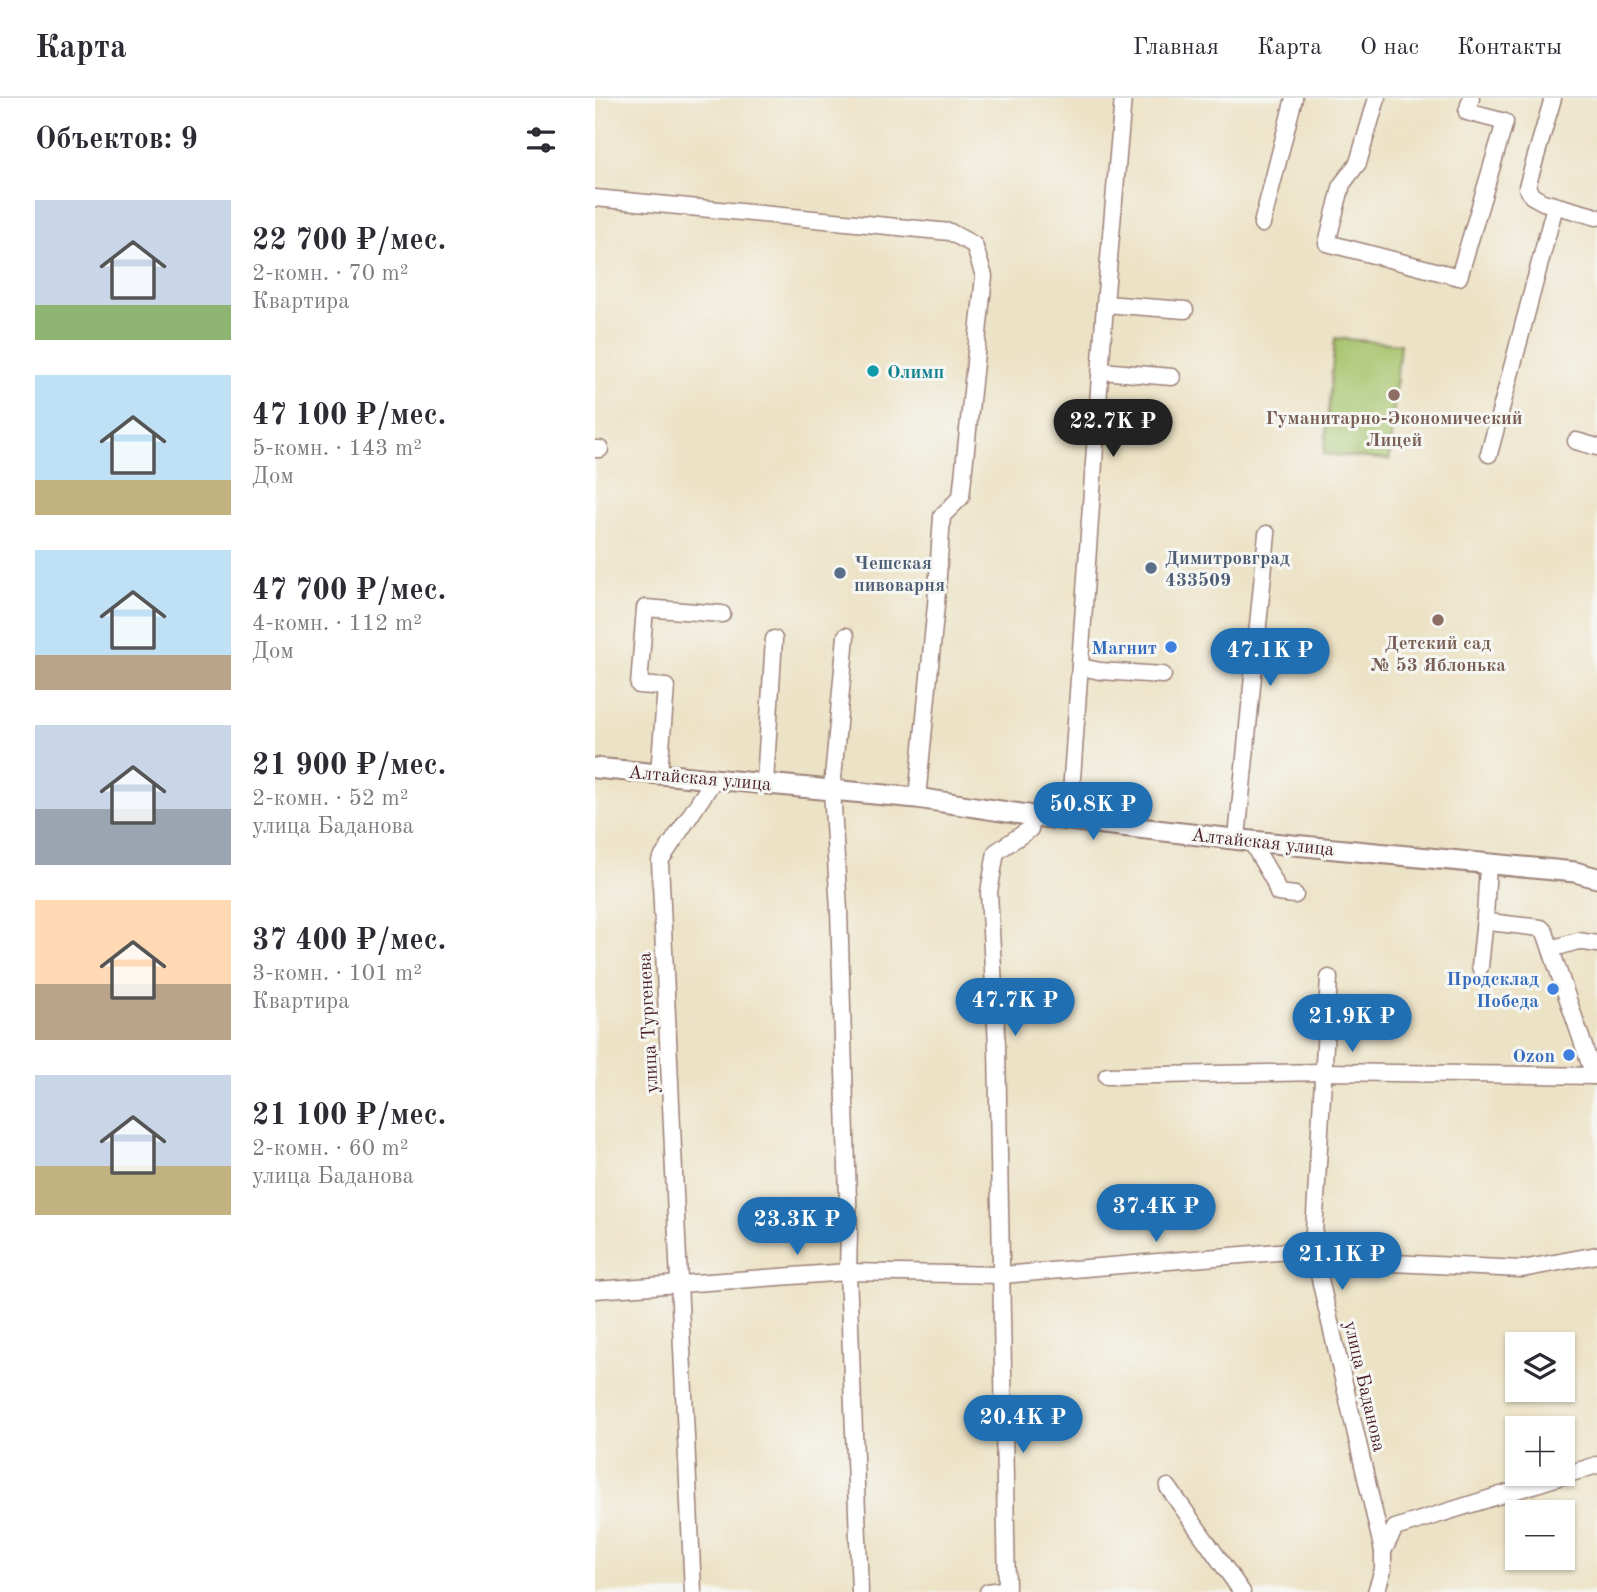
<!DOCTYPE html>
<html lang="ru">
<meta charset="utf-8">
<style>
body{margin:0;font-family:"Old Standard TT",serif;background:#f2f2f3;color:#2b2b33;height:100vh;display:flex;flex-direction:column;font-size:26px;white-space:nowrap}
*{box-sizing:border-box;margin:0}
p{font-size:23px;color:#7c7c81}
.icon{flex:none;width:38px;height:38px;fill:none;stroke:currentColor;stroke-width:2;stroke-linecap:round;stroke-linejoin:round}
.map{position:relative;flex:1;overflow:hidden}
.drawer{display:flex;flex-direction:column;background:#fff;width:595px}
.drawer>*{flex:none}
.buttons{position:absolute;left:910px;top:1234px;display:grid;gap:14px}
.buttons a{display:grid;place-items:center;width:70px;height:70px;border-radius:0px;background:#fff;box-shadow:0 2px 5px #0004;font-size:35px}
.price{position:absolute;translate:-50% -60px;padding:0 16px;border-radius:24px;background:#1f6fb2;color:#fff;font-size:23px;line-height:46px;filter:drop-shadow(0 2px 4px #0008)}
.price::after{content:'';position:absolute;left:50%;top:42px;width:21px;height:16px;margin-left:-10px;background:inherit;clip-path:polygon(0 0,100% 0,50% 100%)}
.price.current{background:#222;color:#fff}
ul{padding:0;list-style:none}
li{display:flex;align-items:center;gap:21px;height:175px;padding:0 35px}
li span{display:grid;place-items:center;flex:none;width:196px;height:140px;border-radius:0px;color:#555}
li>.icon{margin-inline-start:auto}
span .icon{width:84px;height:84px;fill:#fffc;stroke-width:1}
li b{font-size:30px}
h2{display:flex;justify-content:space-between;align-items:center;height:84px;padding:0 35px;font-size:30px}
header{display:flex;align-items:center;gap:42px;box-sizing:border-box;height:98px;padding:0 35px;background:#fff;border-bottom:2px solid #e1e1e2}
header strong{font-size:33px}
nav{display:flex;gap:38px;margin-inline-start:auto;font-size:24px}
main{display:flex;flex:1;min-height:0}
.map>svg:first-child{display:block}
.green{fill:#a4c269;stroke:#77704a;stroke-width:2}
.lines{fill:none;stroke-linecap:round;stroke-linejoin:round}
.minor-casing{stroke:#9b8078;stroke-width:19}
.major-casing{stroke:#9b8078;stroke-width:23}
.minor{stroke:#fff;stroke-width:16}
.major{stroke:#fff;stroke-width:19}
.culture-dot{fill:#0f9aa8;stroke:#f6f6f2;stroke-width:2.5}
.education-dot{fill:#8d6e63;stroke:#f6f6f2;stroke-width:2.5}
.service-dot{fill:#5c6f8a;stroke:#f6f6f2;stroke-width:2.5}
.shop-dot{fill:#3f7fe0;stroke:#f6f6f2;stroke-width:2.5}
.labels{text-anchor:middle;stroke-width:6;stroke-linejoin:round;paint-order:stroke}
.culture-label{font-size:19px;font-weight:bold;fill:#0d838f;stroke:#f6f6f2;text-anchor:start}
.education-label{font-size:19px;font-weight:bold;fill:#785e54;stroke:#f6f6f2}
.service-label{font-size:19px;font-weight:bold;fill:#4e5e75;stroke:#f6f6f2;text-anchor:start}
.shop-label{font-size:19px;font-weight:bold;fill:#366cbe;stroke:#f6f6f2;text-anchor:end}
.street-label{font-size:19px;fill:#4a1f2b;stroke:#f6f6f2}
</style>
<header>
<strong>Карта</strong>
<nav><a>Главная</a><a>Карта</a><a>О нас</a><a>Контакты</a></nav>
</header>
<main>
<section class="drawer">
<h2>Объектов: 9<svg class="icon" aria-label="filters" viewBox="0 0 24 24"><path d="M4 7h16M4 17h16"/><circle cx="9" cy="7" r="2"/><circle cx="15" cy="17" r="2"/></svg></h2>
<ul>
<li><span style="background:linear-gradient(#c9d6e8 75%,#8fb573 0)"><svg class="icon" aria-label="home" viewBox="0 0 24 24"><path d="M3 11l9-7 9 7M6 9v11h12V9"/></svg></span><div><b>22 700 ₽/мес.</b><p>2-комн. · 70 m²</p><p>Квартира</p></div></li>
<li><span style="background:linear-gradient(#bfe0f5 75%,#c2b280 0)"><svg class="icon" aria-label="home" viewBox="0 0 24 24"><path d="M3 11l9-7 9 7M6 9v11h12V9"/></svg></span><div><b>47 100 ₽/мес.</b><p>5-комн. · 143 m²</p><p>Дом</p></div></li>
<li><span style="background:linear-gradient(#bfe0f5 75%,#b9a48a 0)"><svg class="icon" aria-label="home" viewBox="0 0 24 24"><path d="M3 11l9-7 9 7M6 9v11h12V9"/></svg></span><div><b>47 700 ₽/мес.</b><p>4-комн. · 112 m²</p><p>Дом</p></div></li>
<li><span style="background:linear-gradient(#c9d6e8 60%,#9aa5b1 0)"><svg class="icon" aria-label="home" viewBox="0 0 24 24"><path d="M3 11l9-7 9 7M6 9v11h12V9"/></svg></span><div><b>21 900 ₽/мес.</b><p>2-комн. · 52 m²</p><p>улица Баданова</p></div></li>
<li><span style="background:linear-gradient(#ffd9b3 60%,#b9a48a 0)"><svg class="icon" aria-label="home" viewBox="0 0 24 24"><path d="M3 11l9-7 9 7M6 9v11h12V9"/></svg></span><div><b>37 400 ₽/мес.</b><p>3-комн. · 101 m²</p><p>Квартира</p></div></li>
<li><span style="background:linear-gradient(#c9d6e8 65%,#c2b280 0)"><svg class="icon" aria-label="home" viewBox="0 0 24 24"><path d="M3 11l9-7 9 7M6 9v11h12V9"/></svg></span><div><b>21 100 ₽/мес.</b><p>2-комн. · 60 m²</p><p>улица Баданова</p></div></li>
</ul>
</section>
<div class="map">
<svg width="1002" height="1494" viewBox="0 0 1002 1494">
<rect width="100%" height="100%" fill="#f6f6f2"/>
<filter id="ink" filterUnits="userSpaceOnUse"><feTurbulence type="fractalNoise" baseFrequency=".0143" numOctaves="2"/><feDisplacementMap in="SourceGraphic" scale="14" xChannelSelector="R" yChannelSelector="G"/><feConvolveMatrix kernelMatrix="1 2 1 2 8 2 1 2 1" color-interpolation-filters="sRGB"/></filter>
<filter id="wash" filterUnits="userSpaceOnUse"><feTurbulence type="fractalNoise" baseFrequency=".00686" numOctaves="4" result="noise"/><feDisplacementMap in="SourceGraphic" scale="28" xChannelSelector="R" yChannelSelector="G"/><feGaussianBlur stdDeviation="1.57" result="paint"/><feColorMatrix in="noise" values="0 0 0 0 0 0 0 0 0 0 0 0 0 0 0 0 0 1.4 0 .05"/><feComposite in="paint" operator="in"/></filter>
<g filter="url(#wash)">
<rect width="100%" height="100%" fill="#ece2c5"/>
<!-- green -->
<path class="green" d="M 740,240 L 805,246 L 794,362 L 729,356 Z"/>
</g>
<g filter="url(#ink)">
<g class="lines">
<defs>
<g id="minor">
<path d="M 782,0 L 763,65 L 747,86 L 732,145 L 864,179 L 910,24 L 872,14 L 876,0"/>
<path d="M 958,0 L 932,89 L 937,98 L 948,104 L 1002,119"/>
<path d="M 0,100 L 355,134 L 379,147 L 389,178 L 366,399 L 347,418 L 341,507 L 322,700"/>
<path d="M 667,126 L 699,0"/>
<path d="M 510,206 L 590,212"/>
<path d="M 506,273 L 577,279"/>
<path d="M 981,343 L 1002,349"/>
<path d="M 0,351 L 5,351"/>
<path d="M 894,356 L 960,108"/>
<path d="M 251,538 L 237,691 L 244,813 L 254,1133 L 253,1174 L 265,1494"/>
<path d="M 486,569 L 505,573 L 568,577"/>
<path d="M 64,675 L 71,589 L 44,587 L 50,510 L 127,516"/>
<path d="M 170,685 L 179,541"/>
<path d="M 476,722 L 476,695 L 510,206 L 528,0"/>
<path d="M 642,740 L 672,436"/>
<path d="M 656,743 L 679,783 L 683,795 L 700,797"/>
<path d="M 893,766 L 890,820 L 894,824 L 946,830 L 950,834 L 999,978"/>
<path d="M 956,851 L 983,843 L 1002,846"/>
<path d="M 885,869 L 890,820"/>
<path d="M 734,880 L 718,1151 L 788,1453 L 788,1472 L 781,1494"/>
<path d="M 512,978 L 729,974 L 1002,978"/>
<path d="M 0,1192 L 253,1174 L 407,1177 L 718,1151 L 724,1160 L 732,1162 L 927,1171 L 1002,1157"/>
<path d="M 573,1389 L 647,1494"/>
<path d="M 788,1453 L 800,1430 L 1002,1367"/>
<path d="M 98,1494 L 65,763 L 120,680"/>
<path d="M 393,1494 L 412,1491 L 402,948 L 394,794 L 401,754 L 435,731 L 439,718"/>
</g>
<path id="major" d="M 0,670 L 322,700 L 439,718 L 656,743 L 980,774 L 1002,780"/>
</defs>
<!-- minor casing -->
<use href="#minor" class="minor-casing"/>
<!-- major casing -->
<use href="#major" class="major-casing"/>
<!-- minor -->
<use href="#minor" class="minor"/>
<!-- major -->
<use href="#major" class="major"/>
</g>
</g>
<!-- markers -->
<circle class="culture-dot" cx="278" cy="273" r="7"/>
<g class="education-dot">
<circle cx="799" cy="297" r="7"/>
<circle cx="843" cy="522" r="7"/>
</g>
<g class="service-dot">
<circle cx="556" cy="470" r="7"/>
<circle cx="245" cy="475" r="7"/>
</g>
<g class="shop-dot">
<circle cx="576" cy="549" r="7"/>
<circle cx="958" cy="891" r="7"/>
<circle cx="974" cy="957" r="7"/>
</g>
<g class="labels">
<!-- culture labels -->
<g class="culture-label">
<text x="292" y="280">Олимп</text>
</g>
<!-- education labels -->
<g class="education-label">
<text x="799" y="326">Гуманитарно-Экономический<tspan x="799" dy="22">Лицей</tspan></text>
<text x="843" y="551">Детский сад<tspan x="843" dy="22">№ 53 Яблонька</tspan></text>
</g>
<!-- service labels -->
<g class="service-label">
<text x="570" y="466">Димитровград<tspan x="570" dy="22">433509</tspan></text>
<text x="259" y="471">Чешская<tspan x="259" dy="22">пивоварня</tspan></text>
</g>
<!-- shop labels -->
<g class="shop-label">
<text x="562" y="556">Магнит</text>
<text x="944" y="887">Продсклад<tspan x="944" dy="22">Победа</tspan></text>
<text x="960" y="964">Ozon</text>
</g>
<!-- street labels -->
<g class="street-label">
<text transform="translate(105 679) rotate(5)" y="7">Алтайская улица</text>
<text transform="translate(668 743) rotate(6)" y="7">Алтайская улица</text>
<text transform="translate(52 925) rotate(-93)" y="7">улица Тургенева</text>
<text transform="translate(771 1288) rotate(77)" y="7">улица Баданова</text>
</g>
</g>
</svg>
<div class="buttons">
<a><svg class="icon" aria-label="layers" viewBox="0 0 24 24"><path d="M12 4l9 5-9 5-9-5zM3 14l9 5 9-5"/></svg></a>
<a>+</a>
<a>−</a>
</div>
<b class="price current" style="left:518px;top:361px">22.7K ₽</b>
<b class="price" style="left:675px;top:590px">47.1K ₽</b>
<b class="price" style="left:498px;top:744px">50.8K ₽</b>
<b class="price" style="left:420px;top:940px">47.7K ₽</b>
<b class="price" style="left:757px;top:956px">21.9K ₽</b>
<b class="price" style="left:561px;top:1146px">37.4K ₽</b>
<b class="price" style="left:202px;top:1159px">23.3K ₽</b>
<b class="price" style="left:747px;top:1194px">21.1K ₽</b>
<b class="price" style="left:428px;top:1357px">20.4K ₽</b>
</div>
</main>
